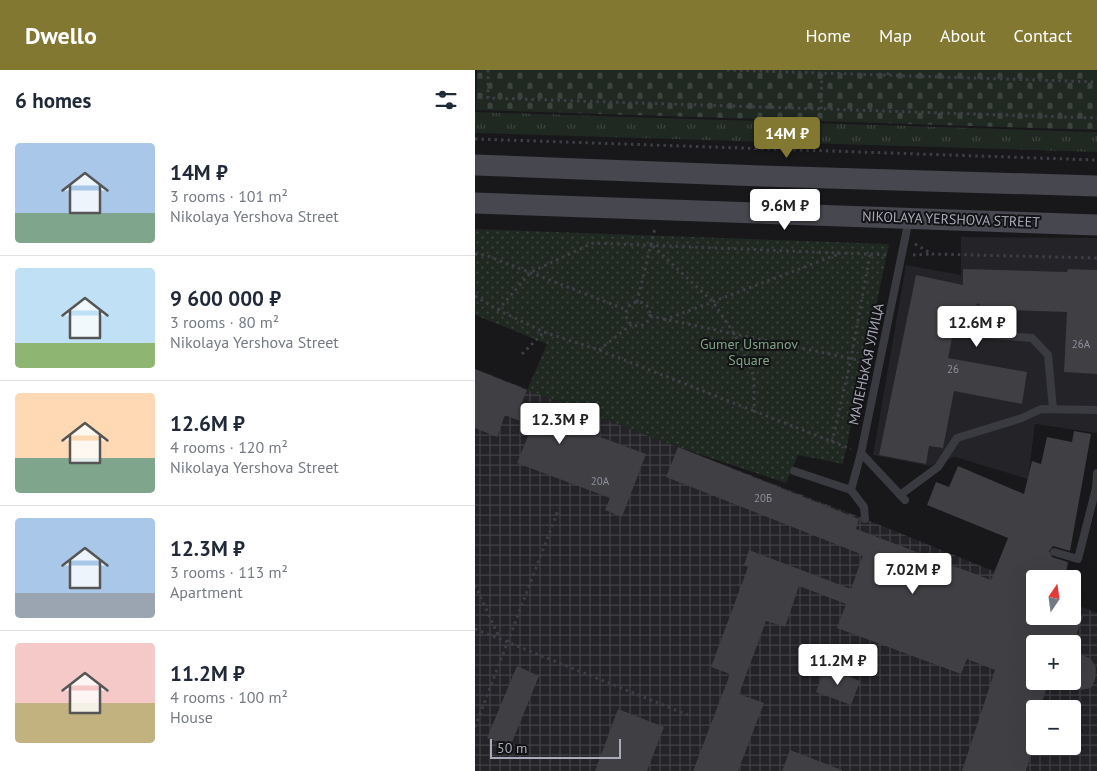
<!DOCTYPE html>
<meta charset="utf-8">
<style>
body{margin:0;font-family:"PT Sans",sans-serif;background:#f2f2f3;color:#1f2937;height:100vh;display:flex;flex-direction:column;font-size:19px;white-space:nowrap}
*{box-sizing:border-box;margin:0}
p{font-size:16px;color:#747a83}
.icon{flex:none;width:28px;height:28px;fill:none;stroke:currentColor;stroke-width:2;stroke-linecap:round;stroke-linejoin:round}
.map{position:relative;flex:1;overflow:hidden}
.panel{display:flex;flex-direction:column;background:#fff;width:475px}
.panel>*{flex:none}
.needle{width:32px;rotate:13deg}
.controls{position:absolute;left:551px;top:500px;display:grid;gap:10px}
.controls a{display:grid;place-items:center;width:55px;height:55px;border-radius:5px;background:#fff;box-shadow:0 5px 20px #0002;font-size:25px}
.scale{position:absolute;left:15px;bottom:12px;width:131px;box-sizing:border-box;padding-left:5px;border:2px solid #a9abba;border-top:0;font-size:14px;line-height:18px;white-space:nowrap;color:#a9abba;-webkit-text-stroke:4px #131215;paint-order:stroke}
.price{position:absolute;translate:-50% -42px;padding:0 11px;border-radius:5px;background:#fff;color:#222;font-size:16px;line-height:32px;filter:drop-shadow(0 1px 2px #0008)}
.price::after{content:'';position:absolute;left:50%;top:30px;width:15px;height:11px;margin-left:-8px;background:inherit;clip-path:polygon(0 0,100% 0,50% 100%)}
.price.active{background:#837832;color:#fff}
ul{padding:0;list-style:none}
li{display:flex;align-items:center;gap:15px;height:125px;padding:0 15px}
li+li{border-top:1px solid #e0e1e3}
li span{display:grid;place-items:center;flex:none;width:140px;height:100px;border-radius:5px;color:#555}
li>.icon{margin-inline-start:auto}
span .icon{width:60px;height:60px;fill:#fffc;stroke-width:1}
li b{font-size:21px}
h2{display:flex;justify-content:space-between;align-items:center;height:60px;padding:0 15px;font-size:21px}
header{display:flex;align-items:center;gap:30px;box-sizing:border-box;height:70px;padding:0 25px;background:#837832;color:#fff}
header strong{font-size:24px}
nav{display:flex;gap:28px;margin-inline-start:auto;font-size:18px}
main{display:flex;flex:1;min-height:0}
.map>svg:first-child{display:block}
.built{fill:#242327}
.industrial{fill:url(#industrial-grid);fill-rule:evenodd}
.grass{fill:url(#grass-tufts)}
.cemetery{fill:url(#cemetery-stones)}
.park{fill:url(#park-dots)}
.building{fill:#3f3f44}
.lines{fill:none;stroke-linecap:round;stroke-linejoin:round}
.path{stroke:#3e3f46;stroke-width:3;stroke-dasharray:2.5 4;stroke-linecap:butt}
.service{stroke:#3a3a41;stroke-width:8}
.secondary{stroke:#46474f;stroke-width:21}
.labels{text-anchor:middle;stroke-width:4;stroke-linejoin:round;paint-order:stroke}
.number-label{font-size:11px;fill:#8e909c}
.street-label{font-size:14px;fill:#a9abba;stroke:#131215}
.park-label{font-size:14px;fill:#7ea687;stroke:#131215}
</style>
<header>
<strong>Dwello</strong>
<nav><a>Home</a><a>Map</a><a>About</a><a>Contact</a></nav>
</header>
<main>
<section class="panel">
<h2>6 homes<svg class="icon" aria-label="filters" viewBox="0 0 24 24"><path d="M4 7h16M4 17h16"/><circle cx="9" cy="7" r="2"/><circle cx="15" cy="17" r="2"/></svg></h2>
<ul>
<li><span style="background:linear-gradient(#a9c7e8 70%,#7fa58c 0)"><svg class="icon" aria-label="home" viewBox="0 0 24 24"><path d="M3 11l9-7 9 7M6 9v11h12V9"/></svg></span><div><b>14M ₽</b><p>3 rooms · 101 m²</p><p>Nikolaya Yershova Street</p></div></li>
<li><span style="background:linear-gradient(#bfe0f5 75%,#8fb573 0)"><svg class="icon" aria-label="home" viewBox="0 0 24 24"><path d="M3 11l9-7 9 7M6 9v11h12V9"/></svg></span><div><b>9 600 000 ₽</b><p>3 rooms · 80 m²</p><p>Nikolaya Yershova Street</p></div></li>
<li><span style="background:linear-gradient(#ffd9b3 65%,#7fa58c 0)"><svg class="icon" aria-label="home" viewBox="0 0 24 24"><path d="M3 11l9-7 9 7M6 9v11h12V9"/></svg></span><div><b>12.6M ₽</b><p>4 rooms · 120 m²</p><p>Nikolaya Yershova Street</p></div></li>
<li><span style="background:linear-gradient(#a9c7e8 75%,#9aa5b1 0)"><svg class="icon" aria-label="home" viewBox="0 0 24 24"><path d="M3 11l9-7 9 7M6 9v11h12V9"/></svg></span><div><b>12.3M ₽</b><p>3 rooms · 113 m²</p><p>Apartment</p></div></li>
<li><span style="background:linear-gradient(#f6c9c9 60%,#c2b280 0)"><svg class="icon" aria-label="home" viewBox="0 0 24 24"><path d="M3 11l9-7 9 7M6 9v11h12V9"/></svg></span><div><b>11.2M ₽</b><p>4 rooms · 100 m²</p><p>House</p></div></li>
</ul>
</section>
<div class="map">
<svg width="622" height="701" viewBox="0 0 622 701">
<defs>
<pattern id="industrial-grid" width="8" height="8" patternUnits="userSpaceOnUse" patternTransform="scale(1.25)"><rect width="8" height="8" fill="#242327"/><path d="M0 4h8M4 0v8" fill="none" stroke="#414044"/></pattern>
<pattern id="grass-tufts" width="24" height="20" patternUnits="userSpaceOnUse" patternTransform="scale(1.25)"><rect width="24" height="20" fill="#1f2821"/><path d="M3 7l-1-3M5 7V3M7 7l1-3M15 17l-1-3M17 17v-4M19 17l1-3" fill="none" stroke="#3d443f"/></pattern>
<pattern id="cemetery-stones" width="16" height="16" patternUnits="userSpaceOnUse" patternTransform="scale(1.25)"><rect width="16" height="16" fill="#1f2821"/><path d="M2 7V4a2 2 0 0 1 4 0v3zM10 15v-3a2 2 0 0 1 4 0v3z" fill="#3d443f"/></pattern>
<pattern id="park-dots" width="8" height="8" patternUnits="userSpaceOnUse" patternTransform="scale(1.25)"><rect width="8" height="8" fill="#1f2821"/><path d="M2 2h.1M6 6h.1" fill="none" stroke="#3d443f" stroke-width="1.8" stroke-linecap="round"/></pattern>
</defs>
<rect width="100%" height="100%" fill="#18171a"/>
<!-- built -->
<path class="built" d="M 486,167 L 622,168 L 622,363 L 560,354 L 553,409 L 480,387 L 454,396 L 398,385 L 431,195 L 486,205 Z"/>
<!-- industrial -->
<path class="industrial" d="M 0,299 L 390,449 L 560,518 L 560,546 L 598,546 L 598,533 L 622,543 L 622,701 L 0,701 ZM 560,574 L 598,574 L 598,611 L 560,611 ZM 560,639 L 598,639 L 598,676 L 560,676 Z"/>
<!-- grass -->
<path class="grass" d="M 0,42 L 622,62 L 622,82 L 0,63 Z"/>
<!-- cemetery -->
<path class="cemetery" d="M 2,0 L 622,0 L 622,60 L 1,40 Z"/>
<!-- park -->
<path class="park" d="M 0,159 L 414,174 L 368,394 L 323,385 L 311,413 L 203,377 L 52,320 L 72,274 L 0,245 Z"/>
<!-- building -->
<g class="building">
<path d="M 488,199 L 592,202 L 593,199 L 622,200 L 622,304 L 589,302 L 592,242 L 509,239 L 503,233 L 497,239 L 483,238 L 473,288 L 552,302 L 547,334 L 479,321 L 468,378 L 454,376 L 451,394 L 404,385 L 441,205 L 488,215 Z"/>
<path d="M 0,299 L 52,320 L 45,337 L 171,384 L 147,447 L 130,440 L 135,428 L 42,393 L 57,356 L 30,345 L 22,367 L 0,358 Z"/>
<path d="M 599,361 L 616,364 L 595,481 L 578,476 L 574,481 L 577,487 L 593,492 L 590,509 L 560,509 L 560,546 L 608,546 L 598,574 L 560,574 L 560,611 L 574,611 L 565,639 L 560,639 L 560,671 L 551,701 L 487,701 L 520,600 L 492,589 L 486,604 L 362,558 L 371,534 L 324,516 L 310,557 L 291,551 L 264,624 L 289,633 L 263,701 L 218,701 L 255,604 L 236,597 L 273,497 L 269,495 L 274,480 L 376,519 L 388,485 L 191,407 L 203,377 L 384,449 L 381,459 L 516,510 L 533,468 L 452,435 L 461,412 L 474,417 L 483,396 L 549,424 L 557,391 L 566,394 L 572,367 L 597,372 Z"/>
<path d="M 598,580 L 616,589 L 621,598 L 620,610 L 616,618 L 606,620 L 598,617 Z"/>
<path d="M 42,596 L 64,606 L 35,677 L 12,668 Z"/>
<path d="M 350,597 L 385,611 L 376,635 L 341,622 Z"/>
<path d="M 143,639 L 189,657 L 172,701 L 120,701 Z"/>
<path d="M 315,680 L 367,700 L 367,701 L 307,701 Z"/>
</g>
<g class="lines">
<!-- path -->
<g class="path">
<path d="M 13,0 L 13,28 L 622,48"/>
<path d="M 252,0 L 622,12"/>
<path d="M 413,5 L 413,0"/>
<path d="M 346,39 L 347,0"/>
<path d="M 0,69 L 622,90"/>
<path d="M 440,174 L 457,184 L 622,188"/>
<path d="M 178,176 L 238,232 L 260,265 L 279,306 L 279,341 L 376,379"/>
<path d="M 0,184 L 10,185 L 152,240"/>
<path d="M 438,185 L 457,184"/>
<path d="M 0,226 L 23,240 L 69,262 L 124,280 L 279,341"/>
<path d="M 162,232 L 180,158"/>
<circle cx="163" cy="244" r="12"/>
<path d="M 23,240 L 56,202 L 118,173 L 414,185"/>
<path d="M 175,246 L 392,292"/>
<path d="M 189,250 L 364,184"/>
<path d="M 124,280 L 157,254"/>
<path d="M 47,284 L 69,262"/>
<path d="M 357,372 L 376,289 L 395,184"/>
<path d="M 0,515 L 25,569"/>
<path d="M 0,559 L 213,645"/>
<path d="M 0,657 L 84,438"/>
</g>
<!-- service -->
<g class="service">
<path d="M 503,239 L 505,264 L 557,268 L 573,285 L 578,339"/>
<path d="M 386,383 L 430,430"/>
<path d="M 319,401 L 376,420 L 386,383 L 434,149"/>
<path d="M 376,420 L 389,437 L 390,449"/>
<path d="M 425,425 L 463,397 L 482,368 L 547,348 L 566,339 L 622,340"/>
<path d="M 579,482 L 603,489 L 621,418 L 622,403"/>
</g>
<!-- secondary -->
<g class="secondary">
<path d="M 0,95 L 286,106 L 622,116"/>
<path d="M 0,133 L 622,155"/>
</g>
</g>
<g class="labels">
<!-- number labels -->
<g class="number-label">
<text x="606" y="278">26А</text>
<text x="478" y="303">26</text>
<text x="125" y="415">20А</text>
<text x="288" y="432">20Б</text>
</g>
<!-- street labels -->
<g class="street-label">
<text transform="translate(476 149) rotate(2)" y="5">NIKOLAYA YERSHOVA STREET</text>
<text transform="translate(391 294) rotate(-78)" y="5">МАЛЕНЬКАЯ УЛИЦА</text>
</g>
<!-- park labels -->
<g class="park-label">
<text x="274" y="279">Gumer Usmanov<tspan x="274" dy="16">Square</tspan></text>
</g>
</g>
</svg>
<div class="controls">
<a><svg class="needle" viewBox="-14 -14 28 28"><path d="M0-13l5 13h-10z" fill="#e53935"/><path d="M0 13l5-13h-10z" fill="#747a83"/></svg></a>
<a>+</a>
<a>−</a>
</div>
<div class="scale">50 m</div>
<b class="price active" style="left:312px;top:89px">14M ₽</b>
<b class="price" style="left:310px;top:161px">9.6M ₽</b>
<b class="price" style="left:502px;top:278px">12.6M ₽</b>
<b class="price" style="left:85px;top:375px">12.3M ₽</b>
<b class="price" style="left:438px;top:525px">7.02M ₽</b>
<b class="price" style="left:363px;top:616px">11.2M ₽</b>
</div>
</main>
